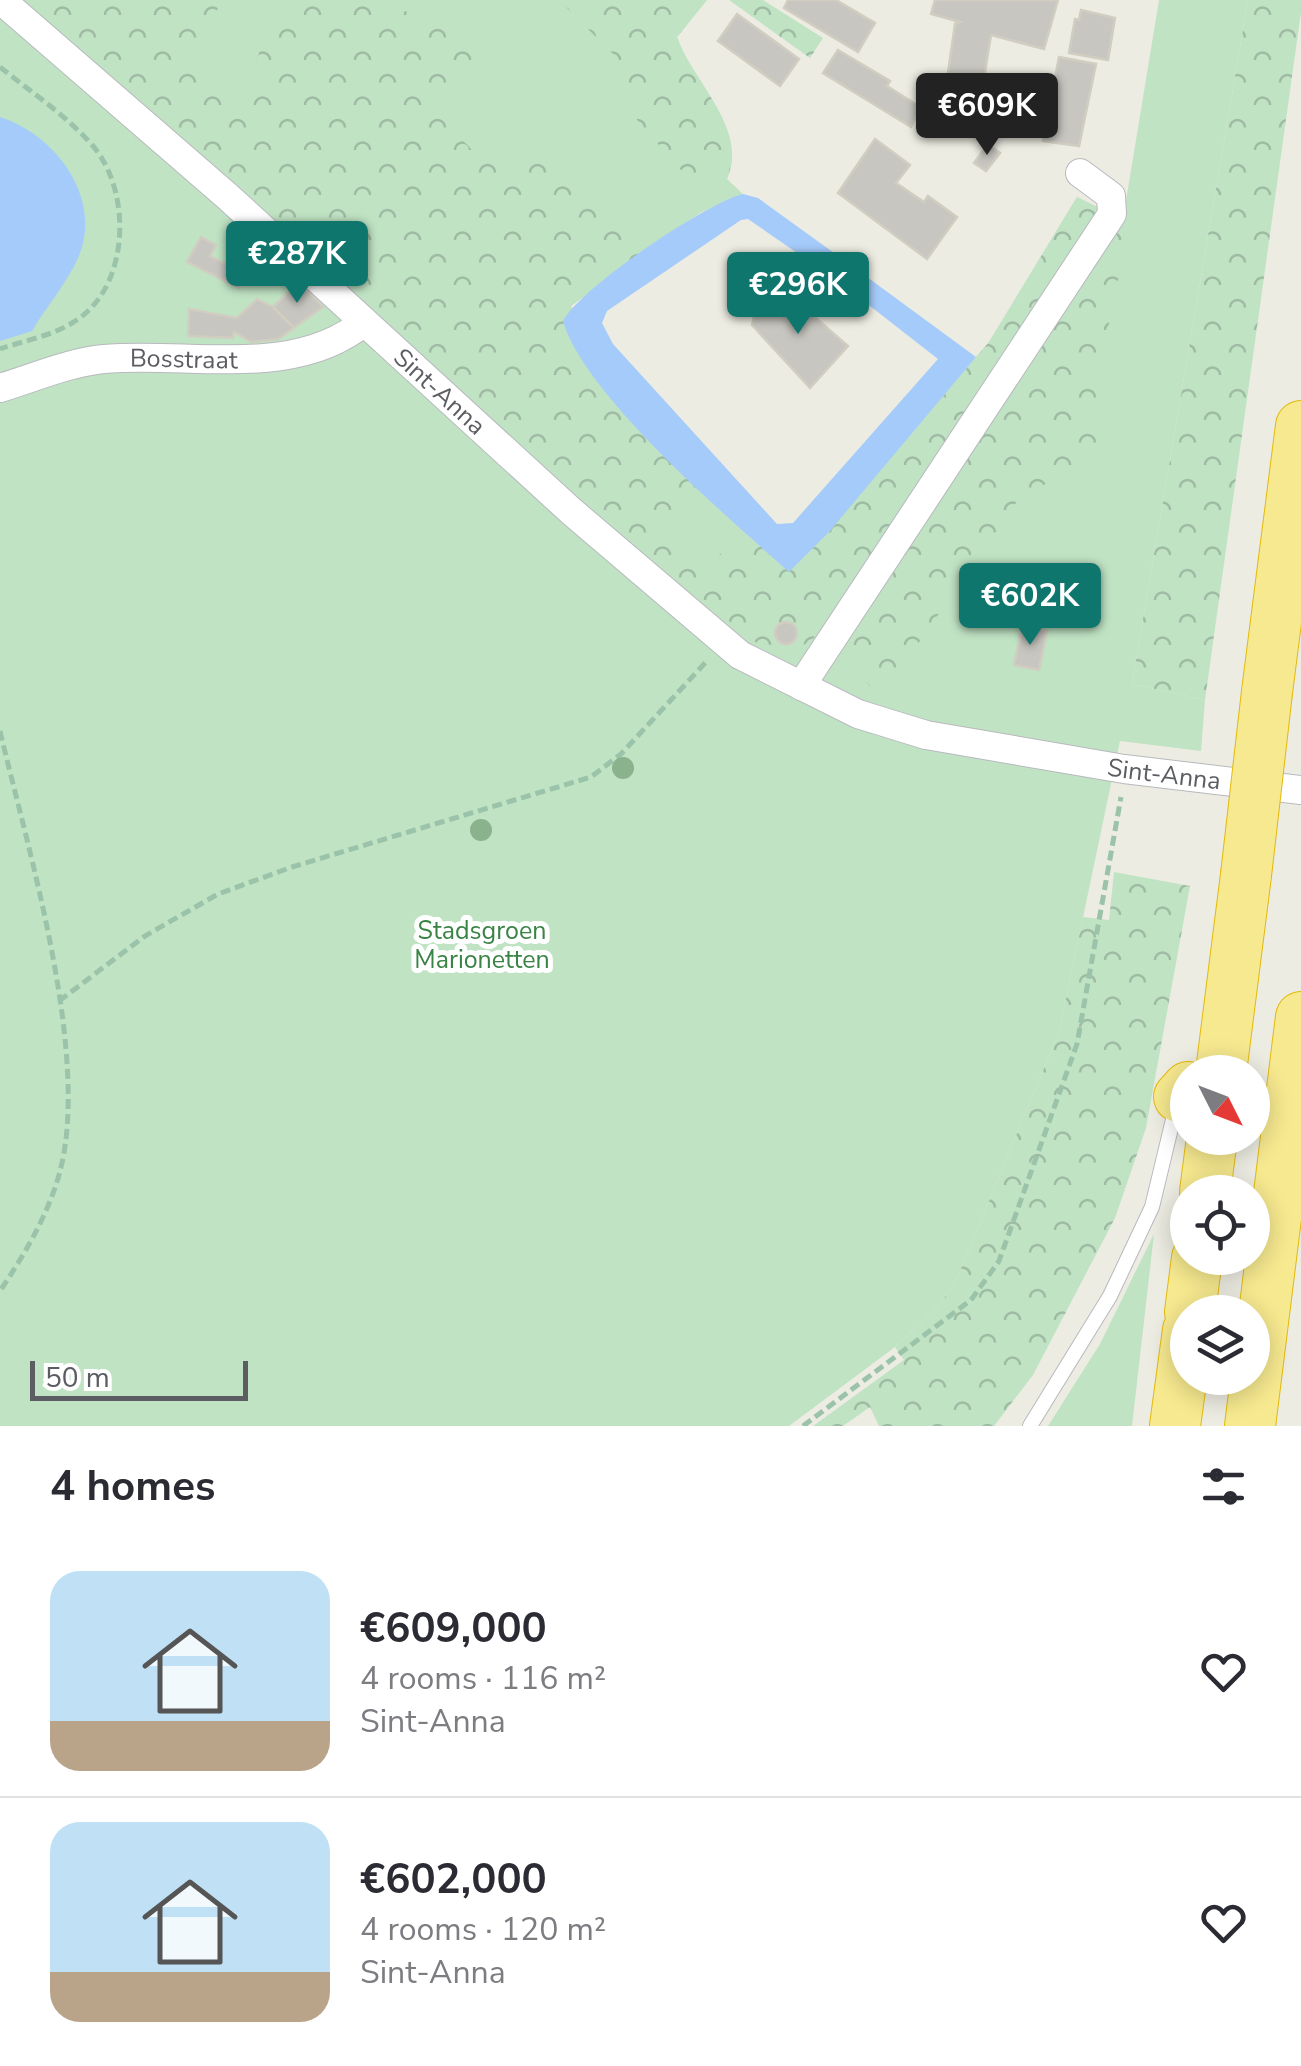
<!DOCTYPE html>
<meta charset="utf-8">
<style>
body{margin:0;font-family:"Nunito Sans",sans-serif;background:#f2f2f3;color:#2b2b33;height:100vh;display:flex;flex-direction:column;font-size:38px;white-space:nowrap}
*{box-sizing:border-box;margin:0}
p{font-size:32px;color:#7c7c81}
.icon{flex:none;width:55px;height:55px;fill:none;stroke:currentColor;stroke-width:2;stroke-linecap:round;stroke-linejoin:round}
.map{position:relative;height:1426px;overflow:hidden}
.side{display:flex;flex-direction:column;background:#fff;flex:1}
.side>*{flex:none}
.needle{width:65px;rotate:132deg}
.controls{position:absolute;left:1170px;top:1055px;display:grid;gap:20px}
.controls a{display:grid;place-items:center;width:100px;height:100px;border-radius:50%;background:#fff;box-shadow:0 5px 25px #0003;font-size:50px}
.scale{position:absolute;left:30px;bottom:25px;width:218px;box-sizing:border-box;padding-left:10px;border:5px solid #5b5d62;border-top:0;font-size:28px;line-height:35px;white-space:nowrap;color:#5b5d62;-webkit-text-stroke:8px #fff;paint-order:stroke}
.price{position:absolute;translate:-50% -85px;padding:0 22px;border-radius:10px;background:#0f766e;color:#fff;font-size:32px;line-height:65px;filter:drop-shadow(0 2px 5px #0008)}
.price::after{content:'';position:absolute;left:50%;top:60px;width:30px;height:22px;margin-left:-15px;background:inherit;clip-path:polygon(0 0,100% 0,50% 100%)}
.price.current{background:#222;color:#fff}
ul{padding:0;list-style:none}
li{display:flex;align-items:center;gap:30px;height:250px;padding:0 50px}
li+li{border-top:2px solid #e1e1e2}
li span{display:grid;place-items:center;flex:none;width:280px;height:200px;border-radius:30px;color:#555}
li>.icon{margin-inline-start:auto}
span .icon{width:120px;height:120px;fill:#fffc;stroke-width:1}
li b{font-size:42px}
h2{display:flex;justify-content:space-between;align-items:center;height:120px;padding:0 50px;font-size:42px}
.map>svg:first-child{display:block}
.green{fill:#c0e3c4}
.forest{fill:url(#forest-crowns)}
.water{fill:#a5cbfa}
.building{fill:#c8c6c0;stroke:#d1cec1;stroke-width:2.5}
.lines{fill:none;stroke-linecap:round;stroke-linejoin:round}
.lane-casing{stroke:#b8b9be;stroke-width:16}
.street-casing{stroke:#b8b9be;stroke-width:30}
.highway-casing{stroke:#e3b90c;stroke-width:52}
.path{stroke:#9ac3aa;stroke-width:5;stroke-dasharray:10 5;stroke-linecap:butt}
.lane{stroke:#fff;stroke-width:14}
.street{stroke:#fff;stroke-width:28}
.highway{stroke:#f7e98f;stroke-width:50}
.highway-bridge-casing{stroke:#e3b90c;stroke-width:52;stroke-linecap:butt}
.highway-bridge{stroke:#f7e98f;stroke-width:50}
.tree{fill:#8ab28c}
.labels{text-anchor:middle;stroke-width:10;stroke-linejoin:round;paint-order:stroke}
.street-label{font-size:25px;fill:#5b5d62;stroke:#fff}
.park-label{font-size:25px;fill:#398345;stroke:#fff}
</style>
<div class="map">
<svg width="1301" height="1426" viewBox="0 0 1301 1426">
<defs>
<pattern id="forest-crowns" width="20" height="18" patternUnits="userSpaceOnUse" patternTransform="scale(2.5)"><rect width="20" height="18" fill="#c0e3c4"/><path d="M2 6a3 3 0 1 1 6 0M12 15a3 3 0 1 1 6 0" fill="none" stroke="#9fbba3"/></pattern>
</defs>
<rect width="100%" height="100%" fill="#edece2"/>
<!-- green -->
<g class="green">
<path d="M 0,0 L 707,0 L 677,37 C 693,83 749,128 727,179 L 743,194 L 700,213 L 571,306 L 789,572 L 989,342 L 1077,197 L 1123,219 L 1159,0 L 1248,0 L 1132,684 L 1205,700 L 1201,751 L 1120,741 L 1059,1032 L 955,1283 L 937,1308 L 895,1347 L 789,1426 L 0,1426 Z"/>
<path d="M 1154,1234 L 1132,1426 L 1048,1426 L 1100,1344 Z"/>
</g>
<!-- forest -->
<g class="forest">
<path d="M 25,0 L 222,0 L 201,43 L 179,62 L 234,111 L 282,0 C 349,0 438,0 474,59 L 465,75 L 426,103 L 484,162 C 492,158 504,152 513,151 C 573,144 615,210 648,249 L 571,306 L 589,372 L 699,491 L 662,524 L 703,566 L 748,535 L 790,571 L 829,532 L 989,342 L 1077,197 L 1143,231 L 1112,292 L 1096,449 L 1081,466 L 1020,497 L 881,697 L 819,634 L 797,650 L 755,642 L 620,533 L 418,354 L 250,193 Z"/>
<path d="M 559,0 L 707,0 L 677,37 C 693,83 749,129 727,179 L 712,184 L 695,181 L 680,169 L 637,120 L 626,96 L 622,63 Z"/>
<path d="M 729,0 L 763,0 L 823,38 L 810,58 Z"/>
<path d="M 1248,0 L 1301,0 L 1301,12 L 1205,700 L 1132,684 Z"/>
<path d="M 1114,872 L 1190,886 L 1146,1128 L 1115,1218 L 1033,1375 L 994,1426 L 879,1426 L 870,1407 L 843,1426 L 813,1426 L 904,1360 L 895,1347 L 937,1308 L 955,1283 L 1059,1032 L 1083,917 L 1109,920 Z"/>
</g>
<!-- water -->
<g class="water">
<path d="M 0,117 C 56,135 104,199 78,258 C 67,283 46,307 32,331 L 0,341 Z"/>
<path d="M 743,194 L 758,198 L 841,258 L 829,275 L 748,219 L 741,220 L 607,311 L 602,323 L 613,344 L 777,524 L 793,523 L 938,359 L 838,281 L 852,266 L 976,357 L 829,532 L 789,572 C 729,518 584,395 563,321 C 580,288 706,203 743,194 Z"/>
</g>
<!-- building -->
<g class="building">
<path d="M 788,0 L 836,0 L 875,23 L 858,52 L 784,8 Z"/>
<path d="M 935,0 L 1058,0 L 1044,49 L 991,35 L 979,108 L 944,101 L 955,24 L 960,22 L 931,14 Z"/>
<path d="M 1081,10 L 1115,18 L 1108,60 L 1069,53 L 1075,19 L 1079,20 Z"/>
<path d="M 737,14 L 799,59 L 780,86 L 718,41 Z"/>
<path d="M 838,50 L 890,81 L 887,86 L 920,107 L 911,127 L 823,73 Z"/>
<path d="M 1059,57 L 1096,64 L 1079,146 L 1043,141 Z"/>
<path d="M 875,139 L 910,165 L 896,183 L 924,202 L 928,196 L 957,217 L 927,259 L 838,193 Z"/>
<path d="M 988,144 L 1000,153 L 986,171 L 974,163 Z"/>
<path d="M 201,237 L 216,245 L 210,256 L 245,274 L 239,288 L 187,262 Z"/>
<path d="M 803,256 L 865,300 L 853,316 L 792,271 Z"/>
<path d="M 299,282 L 323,307 L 293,328 L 273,307 Z"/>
<path d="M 785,291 L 848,346 L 810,388 L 752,325 L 754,316 L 777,293 Z"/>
<path d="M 257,299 L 273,307 L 294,328 L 278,339 L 251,342 L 234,332 L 233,338 L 188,336 L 189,309 L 237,318 Z"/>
<circle cx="786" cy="633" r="11"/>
<path d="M 1022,626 L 1047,631 L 1039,670 L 1014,665 Z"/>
</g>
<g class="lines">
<defs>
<path id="lane" d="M 1030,1426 L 1110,1296 L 1152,1207 L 1177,1103"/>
<g id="street">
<path id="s1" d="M 1,0 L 227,196 L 571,511 L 740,655 L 858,714 L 926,735 L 1124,769 L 1301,790"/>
<path id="s2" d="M 0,388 C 33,378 70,362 104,359 C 188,351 294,380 364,322"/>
<path d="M 801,686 L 1112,214 L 1111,196 L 1080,173"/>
</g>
<g id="highway">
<path d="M 1267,692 L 1301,426"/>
<path d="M 1221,1072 L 1246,875"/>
<path d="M 1179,1097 L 1188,1087"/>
<path d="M 1205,1192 L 1212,1138"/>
<path d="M 1190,1312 L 1197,1258"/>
<path d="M 1175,1426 L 1188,1330"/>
<path d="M 1250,1426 L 1301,1017"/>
</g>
</defs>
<!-- lane casing -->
<use href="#lane" class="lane-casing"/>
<!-- street casing -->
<use href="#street" class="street-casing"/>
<!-- highway casing -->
<use href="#highway" class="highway-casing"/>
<!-- path -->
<g class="path">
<path d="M 0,67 C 31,92 67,116 93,146 C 133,193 130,290 72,323 C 51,336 23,341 0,349"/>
<path d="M 0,731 C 28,850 92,1059 59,1175 C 47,1217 24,1255 0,1291"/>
<path d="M 59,1001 L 145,936 L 218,894 L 292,867 L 591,777 L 621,754 L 706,662"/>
<path d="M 803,1426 L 971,1300 L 999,1261 L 1077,1044 L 1121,797"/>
</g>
<!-- lane -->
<use href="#lane" class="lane"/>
<!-- street -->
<use href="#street" class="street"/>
<!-- highway -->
<use href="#highway" class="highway"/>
<defs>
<path id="highway-bridge" d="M 1246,875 L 1267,692"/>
</defs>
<!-- highway-bridge casing -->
<use href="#highway-bridge" class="highway-bridge-casing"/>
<!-- highway-bridge -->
<use href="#highway-bridge" class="highway-bridge"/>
</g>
<!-- trees -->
<g class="tree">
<circle cx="623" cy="768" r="11"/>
<circle cx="481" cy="830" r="11"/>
</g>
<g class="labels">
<!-- street labels -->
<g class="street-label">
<text dy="9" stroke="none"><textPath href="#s2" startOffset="188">Bosstraat</textPath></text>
<text dy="9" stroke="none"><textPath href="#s1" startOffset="588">Sint-Anna</textPath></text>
<text dy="9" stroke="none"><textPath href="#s1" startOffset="1432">Sint-Anna</textPath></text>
</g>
<!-- park labels -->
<g class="park-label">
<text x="482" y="939">Stadsgroen<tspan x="482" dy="29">Marionetten</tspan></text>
</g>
</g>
</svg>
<div class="controls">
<a><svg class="needle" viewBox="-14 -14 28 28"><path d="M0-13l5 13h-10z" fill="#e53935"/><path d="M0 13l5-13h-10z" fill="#7c7c81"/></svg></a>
<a><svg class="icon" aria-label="locate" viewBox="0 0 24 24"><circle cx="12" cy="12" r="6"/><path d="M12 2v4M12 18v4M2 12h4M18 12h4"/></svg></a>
<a><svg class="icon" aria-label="layers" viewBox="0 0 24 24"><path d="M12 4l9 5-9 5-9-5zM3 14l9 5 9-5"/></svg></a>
</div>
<div class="scale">50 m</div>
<b class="price current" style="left:987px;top:158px">€609K</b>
<b class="price" style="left:297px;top:306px">€287K</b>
<b class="price" style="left:798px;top:337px">€296K</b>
<b class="price" style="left:1030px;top:648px">€602K</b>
</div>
<section class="side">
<h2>4 homes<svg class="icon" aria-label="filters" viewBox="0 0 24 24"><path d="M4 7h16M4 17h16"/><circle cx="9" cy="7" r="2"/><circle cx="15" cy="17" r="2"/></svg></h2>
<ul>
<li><span style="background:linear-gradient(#bfe0f5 75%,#b9a48a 0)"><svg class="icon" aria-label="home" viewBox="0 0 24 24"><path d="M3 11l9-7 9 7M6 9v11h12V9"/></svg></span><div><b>€609,000</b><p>4 rooms · 116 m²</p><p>Sint-Anna</p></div><svg class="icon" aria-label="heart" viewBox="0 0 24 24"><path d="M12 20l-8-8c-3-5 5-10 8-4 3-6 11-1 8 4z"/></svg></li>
<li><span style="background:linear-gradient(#bfe0f5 75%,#b9a48a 0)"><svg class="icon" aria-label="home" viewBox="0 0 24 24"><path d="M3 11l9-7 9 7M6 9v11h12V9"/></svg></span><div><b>€602,000</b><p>4 rooms · 120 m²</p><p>Sint-Anna</p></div><svg class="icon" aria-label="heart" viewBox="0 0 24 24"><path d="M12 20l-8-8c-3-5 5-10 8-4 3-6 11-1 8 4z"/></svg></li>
</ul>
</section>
